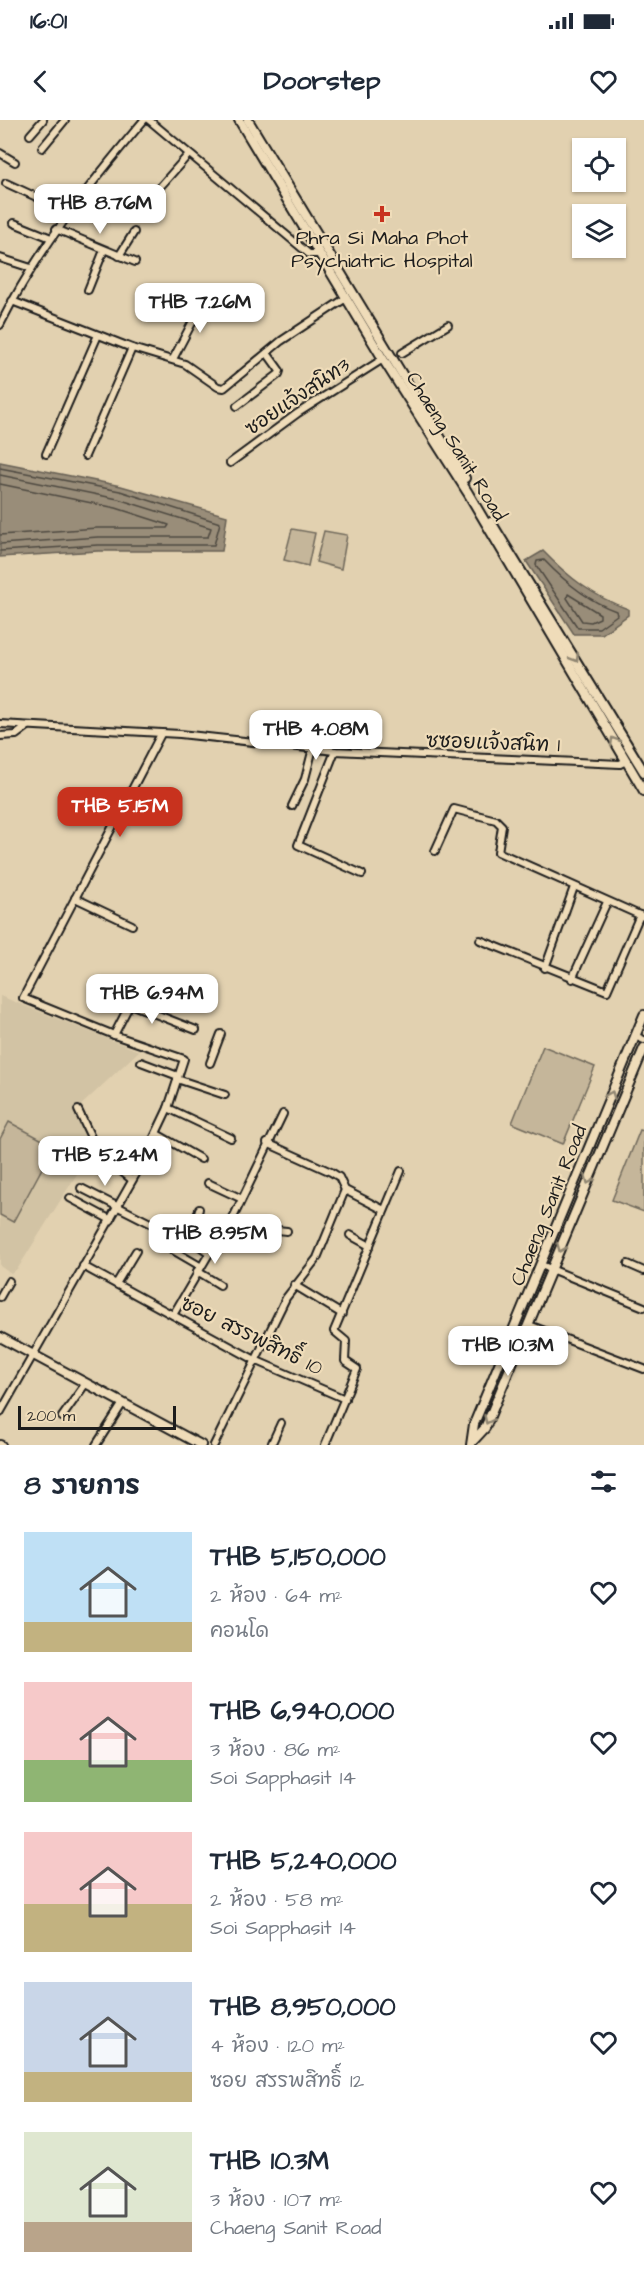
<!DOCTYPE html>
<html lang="th">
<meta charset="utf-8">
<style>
body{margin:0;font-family:"Architects Daughter","Playpen Sans Thai",sans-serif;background:#f6f6f7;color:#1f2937;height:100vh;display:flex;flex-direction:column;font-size:22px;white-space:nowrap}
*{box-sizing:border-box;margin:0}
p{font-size:20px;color:#747a83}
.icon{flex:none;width:33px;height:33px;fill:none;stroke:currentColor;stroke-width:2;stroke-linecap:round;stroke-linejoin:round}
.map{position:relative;height:1325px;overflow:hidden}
.details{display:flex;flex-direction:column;background:#fff;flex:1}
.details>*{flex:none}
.fabs{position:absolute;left:572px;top:18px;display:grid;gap:12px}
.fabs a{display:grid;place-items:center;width:54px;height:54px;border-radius:0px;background:#fff;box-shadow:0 2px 4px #0004;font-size:30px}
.scale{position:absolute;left:18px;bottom:15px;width:158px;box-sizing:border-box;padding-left:6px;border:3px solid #1c1c1c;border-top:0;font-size:16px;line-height:21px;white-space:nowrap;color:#1c1c1c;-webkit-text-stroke:4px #efdcb9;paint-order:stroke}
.price{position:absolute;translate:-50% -51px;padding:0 14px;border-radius:12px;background:#fff;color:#222;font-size:20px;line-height:39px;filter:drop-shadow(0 2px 3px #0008)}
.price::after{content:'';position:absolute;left:50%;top:36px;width:18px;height:14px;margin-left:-9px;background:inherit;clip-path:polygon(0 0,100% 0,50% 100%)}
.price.current{background:#c8321e;color:#fff}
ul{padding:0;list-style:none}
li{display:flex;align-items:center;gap:18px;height:150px;padding:0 24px}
li span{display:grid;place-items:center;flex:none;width:168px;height:120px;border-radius:0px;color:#555}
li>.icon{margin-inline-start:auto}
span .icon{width:72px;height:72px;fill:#fffc;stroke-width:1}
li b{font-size:26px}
h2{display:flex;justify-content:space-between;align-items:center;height:72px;padding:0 24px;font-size:26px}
.status{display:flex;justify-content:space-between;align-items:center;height:42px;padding:0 30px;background:#fff;direction:ltr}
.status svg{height:16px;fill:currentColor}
header{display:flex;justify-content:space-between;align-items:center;height:78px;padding:0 24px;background:#fff;font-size:27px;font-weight:700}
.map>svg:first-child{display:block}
.built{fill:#d2c3a4}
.green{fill:#c5b69a;stroke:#70695b;stroke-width:1.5}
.water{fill:#998d79;stroke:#676054;stroke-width:1.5}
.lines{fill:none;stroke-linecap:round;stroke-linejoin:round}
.shore{stroke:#4e4941;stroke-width:1.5}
.minor-casing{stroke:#1c1c1c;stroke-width:10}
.major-casing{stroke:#1c1c1c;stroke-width:12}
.minor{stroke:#efdcb9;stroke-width:6}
.major{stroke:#efdcb9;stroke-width:8}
.oneway{stroke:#908672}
.poi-dot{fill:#c8321e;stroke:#efdcb9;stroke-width:2}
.labels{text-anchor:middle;stroke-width:4.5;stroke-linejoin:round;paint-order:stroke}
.poi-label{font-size:20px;fill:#1c1c1c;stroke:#efdcb9}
.street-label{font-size:20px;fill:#1c1c1c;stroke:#efdcb9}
</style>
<div class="status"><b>16:01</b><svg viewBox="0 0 49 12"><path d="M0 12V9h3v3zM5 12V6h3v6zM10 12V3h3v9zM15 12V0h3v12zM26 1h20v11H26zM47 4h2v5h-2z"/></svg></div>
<header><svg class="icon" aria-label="back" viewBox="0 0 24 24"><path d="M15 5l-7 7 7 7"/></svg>Doorstep<svg class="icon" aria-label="heart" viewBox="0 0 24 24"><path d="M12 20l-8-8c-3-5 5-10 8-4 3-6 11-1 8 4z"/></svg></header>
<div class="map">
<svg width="644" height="1325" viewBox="0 0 644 1325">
<rect width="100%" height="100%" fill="#e2d1b0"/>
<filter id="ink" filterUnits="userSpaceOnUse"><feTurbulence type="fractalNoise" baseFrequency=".0167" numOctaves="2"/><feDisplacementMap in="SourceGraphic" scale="12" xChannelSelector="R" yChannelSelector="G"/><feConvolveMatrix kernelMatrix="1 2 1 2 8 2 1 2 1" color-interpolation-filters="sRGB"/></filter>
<g filter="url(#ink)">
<!-- built -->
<path class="built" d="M 0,876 L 139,931 L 76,990 L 92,1030 L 18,1148 L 11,1154 L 0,1146 Z"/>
<!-- green -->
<g class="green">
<path d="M 292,409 L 315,413 L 308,446 L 284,440 Z"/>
<path d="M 324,411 L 347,415 L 341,449 L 316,442 Z"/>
<path d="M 543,926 L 595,947 L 563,1024 L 512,1003 Z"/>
<path d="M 9,1002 L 54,1026 L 13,1102 L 0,1095 L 0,1019 Z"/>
<path d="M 640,1010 L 644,1011 L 644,1092 L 612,1080 Z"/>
</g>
<!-- water -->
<g class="water">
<path d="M 0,342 L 121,366 L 227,396 L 222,431 L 98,431 L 0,437 Z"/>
<path d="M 543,431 C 568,457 594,477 628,489 L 628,495 L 602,514 L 574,514 L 526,441 Z"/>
</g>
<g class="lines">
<!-- shore -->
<g class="shore">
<path d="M 0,348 L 120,371 L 220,403 L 214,425 L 98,425 L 0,431"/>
<path d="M 0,355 L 118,379 L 211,408 L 208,417 L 98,417 L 0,424"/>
<path d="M 0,364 L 116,388 L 169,405 L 167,408 L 97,408 L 0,415"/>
<path d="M 544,440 C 564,461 588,481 616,491 L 617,495 L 599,508 L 578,508 L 536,445 L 537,441 Z"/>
<path d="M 568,474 L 600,494 L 600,498 L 591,502 L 582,501 L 567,478 Z"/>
</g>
<defs>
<g id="minor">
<path d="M 149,0 L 309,134 L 319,134"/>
<path d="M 30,15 L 43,0"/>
<path d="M 42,28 L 65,0"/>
<path d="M 0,33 L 15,42"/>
<path d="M 6,63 L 69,92"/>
<path d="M 136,94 L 189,34"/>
<path d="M 14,103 L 51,118"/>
<path d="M 56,109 L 135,142"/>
<path d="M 119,136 L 134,112"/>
<path d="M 0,138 L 31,148"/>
<path d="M 88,170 L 104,130"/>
<path d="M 169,180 L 196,195"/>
<path d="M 12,181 L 132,228 L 185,244 L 218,267 L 224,268 L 281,221 L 346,178"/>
<path d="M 0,205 C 38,129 89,65 144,0"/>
<path d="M 402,233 L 448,205"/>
<path d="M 173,239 L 202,184 L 227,191"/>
<path d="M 237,286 L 279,254 L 280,251 L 267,233"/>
<path d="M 46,334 L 98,215"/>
<path d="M 85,336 L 132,228"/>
<path d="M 230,343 L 298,293 L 383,239"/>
<path d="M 0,604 L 180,614 L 335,631 L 620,644 L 626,641"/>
<path d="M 0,616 L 16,615 L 28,606"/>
<path d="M 335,631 L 298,725 L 362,754"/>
<path d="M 292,686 L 305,659 L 313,628"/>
<path d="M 435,731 L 454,689 L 496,700 L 502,706 L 498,732 L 644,797"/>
<path d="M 75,778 L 132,805"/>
<path d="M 480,820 L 607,871 L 640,795"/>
<path d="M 545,848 L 574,767"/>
<path d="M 572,859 L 607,782"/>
<path d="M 114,915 L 130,884 L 196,910"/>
<path d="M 635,916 L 644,920"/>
<path d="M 141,942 L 178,956"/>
<path d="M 210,943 L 221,914"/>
<path d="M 177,959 L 225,975"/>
<path d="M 168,988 L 231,1018"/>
<path d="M 78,990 L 98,1032 L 132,1060"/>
<path d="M 157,1014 L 201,1039"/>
<path d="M 267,1023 L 331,1052 L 339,1057 L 345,1070 L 384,1090"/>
<path d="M 208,1063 L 240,1078"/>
<path d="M 81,1068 L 150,1103"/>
<path d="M 70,1078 L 111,1100"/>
<path d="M 199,1089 L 194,1107 L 216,1120"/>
<path d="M 230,1104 L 283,994"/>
<path d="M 175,1109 L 208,1132"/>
<path d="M 221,1112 L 245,1127"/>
<path d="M 350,1115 L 370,1126"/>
<path d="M 164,1125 L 200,1146"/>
<path d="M 628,1144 L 644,1151"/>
<path d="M 541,1145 L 644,1187"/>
<path d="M 83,1146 L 255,1240 L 345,1279"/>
<path d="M 197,1151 L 220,1165"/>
<path d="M 116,1164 L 136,1131"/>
<path d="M 294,1165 L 342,1194"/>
<path d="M 0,1177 L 9,1161"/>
<path d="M 173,1195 L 226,1105 L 287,1111"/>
<path d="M 529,1205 L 644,1249"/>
<path d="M 0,1293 L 140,1047 L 168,988 L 184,939 L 114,915 L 23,878 L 161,614"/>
<path d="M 62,1297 L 86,1263"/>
<path d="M 0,1324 L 2,1325"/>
<path d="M 96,1325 L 123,1283"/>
<path d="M 214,1325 L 286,1178 L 317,1138 L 345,1070"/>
<path d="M 271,1325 L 281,1303"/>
<path d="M 325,1325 L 357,1249 L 345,1241 L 346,1221 L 334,1211 L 401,1051"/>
</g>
<g id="major">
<path d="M 239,0 L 383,239 L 468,373 L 644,671"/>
<path d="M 248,0 L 465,358"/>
<path d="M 491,402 L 644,652"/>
<path d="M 0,1217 L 201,1325"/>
<path d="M 472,1322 L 485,1308 L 644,928"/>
<path d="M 471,1325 L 474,1304 L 644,895"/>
</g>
</defs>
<!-- minor casing -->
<use href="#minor" class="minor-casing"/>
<!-- major casing -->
<use href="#major" class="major-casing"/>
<!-- minor -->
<use href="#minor" class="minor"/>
<!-- major -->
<use href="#major" class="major"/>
</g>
<!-- one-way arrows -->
<defs><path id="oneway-chevron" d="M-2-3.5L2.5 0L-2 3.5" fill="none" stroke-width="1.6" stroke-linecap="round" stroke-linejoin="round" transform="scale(1.5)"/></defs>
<g class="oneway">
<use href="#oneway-chevron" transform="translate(575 538) rotate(58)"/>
<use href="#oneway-chevron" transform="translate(614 621) rotate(-121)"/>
<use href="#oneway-chevron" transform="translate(611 975) rotate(-68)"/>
<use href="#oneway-chevron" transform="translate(589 1060) rotate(113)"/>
<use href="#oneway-chevron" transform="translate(561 1128) rotate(112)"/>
<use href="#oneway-chevron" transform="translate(488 1300) rotate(115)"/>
</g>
</g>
<!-- markers -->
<path class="poi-dot" d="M379 85h6v6h6v6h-6v6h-6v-6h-6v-6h6z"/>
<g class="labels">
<!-- poi labels -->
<g class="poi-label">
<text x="382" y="124">Phra Si Maha Phot<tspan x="382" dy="23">Psychiatric Hospital</tspan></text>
</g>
<!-- street labels -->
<g class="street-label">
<text transform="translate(297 276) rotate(-34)" y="7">ซอยแจ้งสนิท3</text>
<text transform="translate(457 326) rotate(58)" y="7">Chaeng Sanit Road</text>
<text transform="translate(493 622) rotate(2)" y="7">ซซอยแจ้งสนิท 1</text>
<text transform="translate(548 1085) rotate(-68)" y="7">Chaeng Sanit Road</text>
<text transform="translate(252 1215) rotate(26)" y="7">ซอย สรรพสิทธิ์ 10</text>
</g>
</g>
</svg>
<div class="fabs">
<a><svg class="icon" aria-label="locate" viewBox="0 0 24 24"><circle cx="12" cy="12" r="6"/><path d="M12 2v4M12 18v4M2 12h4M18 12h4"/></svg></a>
<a><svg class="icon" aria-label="layers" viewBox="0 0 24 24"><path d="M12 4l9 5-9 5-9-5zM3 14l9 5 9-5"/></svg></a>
</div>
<div class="scale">200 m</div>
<b class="price" style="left:100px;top:115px">THB 8.76M</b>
<b class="price" style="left:200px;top:214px">THB 7.26M</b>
<b class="price" style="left:316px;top:641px">THB 4.08M</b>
<b class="price current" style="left:120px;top:718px">THB 5.15M</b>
<b class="price" style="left:152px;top:905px">THB 6.94M</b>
<b class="price" style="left:105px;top:1067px">THB 5.24M</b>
<b class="price" style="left:215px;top:1145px">THB 8.95M</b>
<b class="price" style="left:508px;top:1257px">THB 10.3M</b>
</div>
<section class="details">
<h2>8 รายการ<svg class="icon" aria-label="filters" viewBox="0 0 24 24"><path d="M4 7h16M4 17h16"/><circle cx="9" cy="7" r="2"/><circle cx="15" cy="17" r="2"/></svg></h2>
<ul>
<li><span style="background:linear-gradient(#bfe0f5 75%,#c2b280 0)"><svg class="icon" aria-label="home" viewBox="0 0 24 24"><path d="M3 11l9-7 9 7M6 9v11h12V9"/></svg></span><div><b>THB 5,150,000</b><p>2 ห้อง · 64 m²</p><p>คอนโด</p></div><svg class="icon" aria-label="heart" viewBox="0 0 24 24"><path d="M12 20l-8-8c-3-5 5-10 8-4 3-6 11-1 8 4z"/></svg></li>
<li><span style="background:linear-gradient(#f6c9c9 65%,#8fb573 0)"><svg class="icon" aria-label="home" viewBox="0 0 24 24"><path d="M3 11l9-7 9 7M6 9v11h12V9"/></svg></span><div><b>THB 6,940,000</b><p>3 ห้อง · 86 m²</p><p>Soi Sapphasit 14</p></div><svg class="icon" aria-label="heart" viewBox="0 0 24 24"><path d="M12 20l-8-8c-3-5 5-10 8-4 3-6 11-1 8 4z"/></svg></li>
<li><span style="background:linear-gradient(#f6c9c9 60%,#c2b280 0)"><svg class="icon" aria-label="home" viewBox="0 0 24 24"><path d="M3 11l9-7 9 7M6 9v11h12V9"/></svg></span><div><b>THB 5,240,000</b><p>2 ห้อง · 58 m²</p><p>Soi Sapphasit 14</p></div><svg class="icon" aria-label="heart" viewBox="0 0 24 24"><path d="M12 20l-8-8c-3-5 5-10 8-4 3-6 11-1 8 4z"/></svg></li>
<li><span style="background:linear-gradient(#c9d6e8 75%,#c2b280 0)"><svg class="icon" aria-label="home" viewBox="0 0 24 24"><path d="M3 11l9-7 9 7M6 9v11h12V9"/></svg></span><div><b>THB 8,950,000</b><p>4 ห้อง · 120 m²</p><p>ซอย สรรพสิทธิ์ 12</p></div><svg class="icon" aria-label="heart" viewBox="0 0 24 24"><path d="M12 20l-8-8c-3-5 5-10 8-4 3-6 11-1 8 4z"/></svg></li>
<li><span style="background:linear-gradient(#dfe7d0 75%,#b9a48a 0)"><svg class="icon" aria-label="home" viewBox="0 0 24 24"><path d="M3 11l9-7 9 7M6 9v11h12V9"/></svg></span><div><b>THB 10.3M</b><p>3 ห้อง · 107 m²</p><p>Chaeng Sanit Road</p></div><svg class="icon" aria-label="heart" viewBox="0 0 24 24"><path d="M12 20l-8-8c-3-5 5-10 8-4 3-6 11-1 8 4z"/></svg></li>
</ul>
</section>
